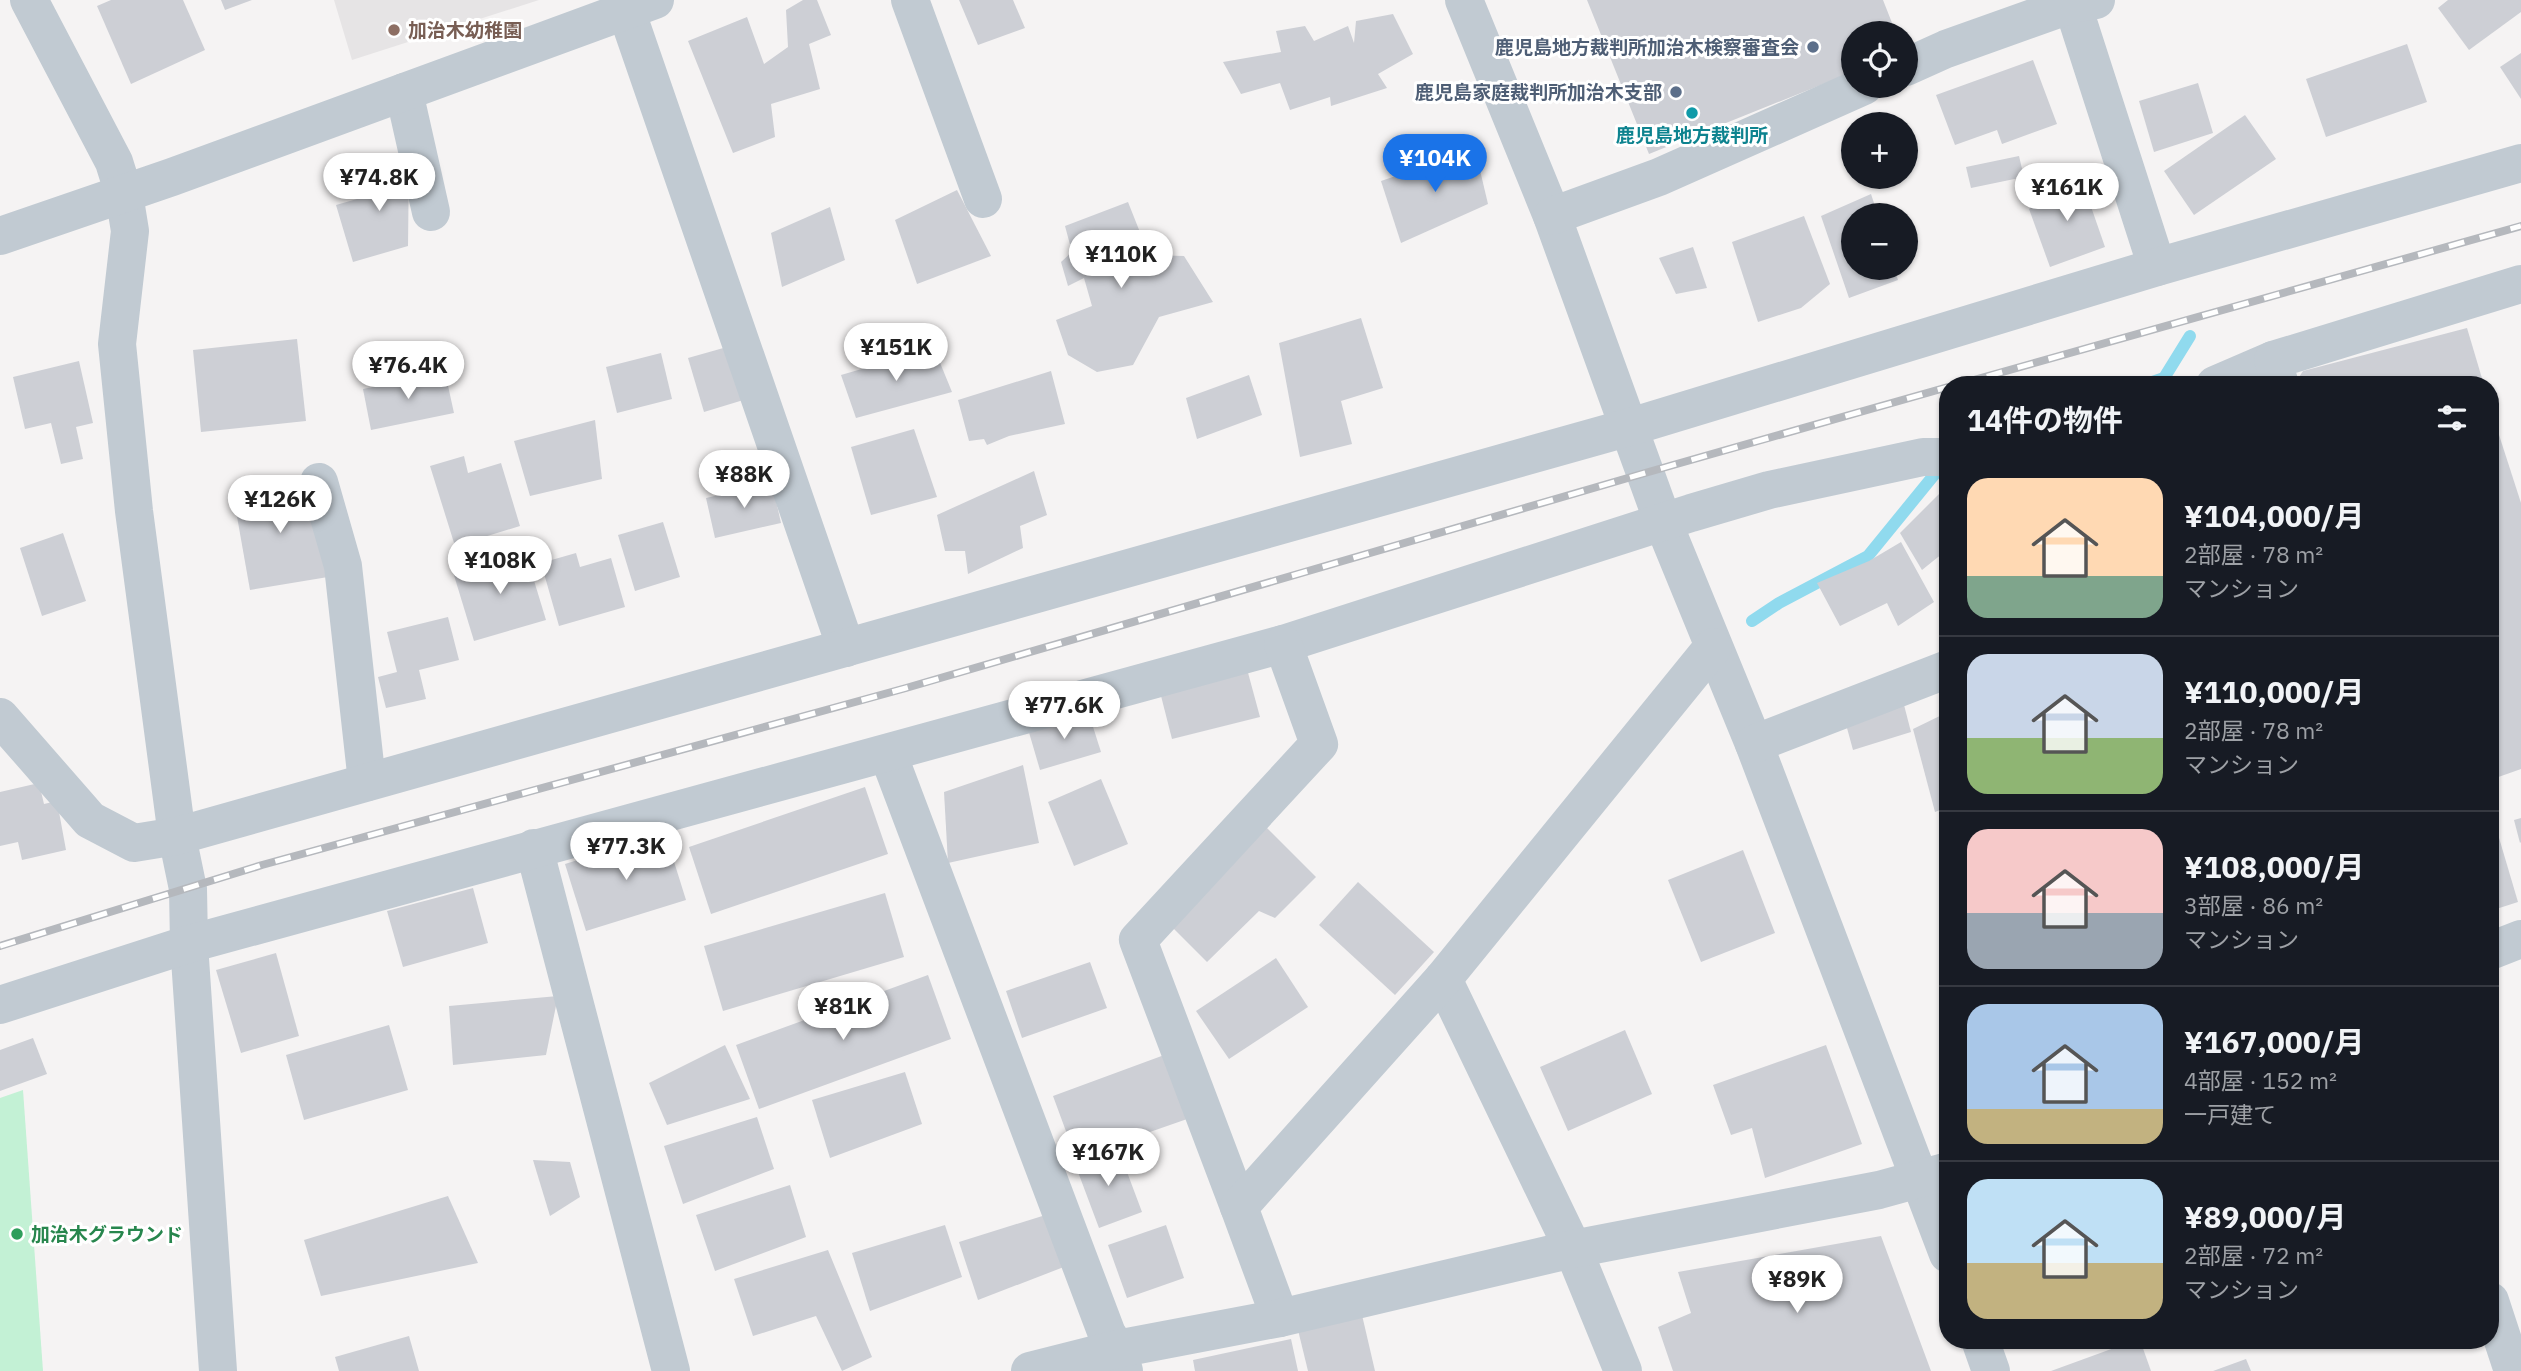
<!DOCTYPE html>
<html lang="ja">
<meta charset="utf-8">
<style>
body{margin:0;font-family:"IBM Plex Sans","Noto Sans JP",sans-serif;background:#20242c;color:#f1f3f6;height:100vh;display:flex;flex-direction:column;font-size:26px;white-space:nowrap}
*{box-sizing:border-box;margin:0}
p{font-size:23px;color:#9ea1a6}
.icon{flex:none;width:38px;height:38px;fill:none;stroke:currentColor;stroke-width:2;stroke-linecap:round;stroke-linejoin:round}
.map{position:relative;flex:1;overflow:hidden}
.sheet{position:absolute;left:1939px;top:376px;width:560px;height:973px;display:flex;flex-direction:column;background:#171b24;border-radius:28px;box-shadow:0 2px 5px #0004}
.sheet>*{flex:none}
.buttons{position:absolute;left:1841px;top:21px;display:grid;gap:14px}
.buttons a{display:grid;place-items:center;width:77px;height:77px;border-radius:50%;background:#171b24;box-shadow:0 2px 5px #0004;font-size:35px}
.price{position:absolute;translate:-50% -60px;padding:0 16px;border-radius:24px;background:#fff;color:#222;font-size:23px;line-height:46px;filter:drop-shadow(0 2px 4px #0008)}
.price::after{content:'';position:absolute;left:50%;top:42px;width:21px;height:16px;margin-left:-10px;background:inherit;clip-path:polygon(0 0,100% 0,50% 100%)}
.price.active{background:#1a73e8;color:#fff}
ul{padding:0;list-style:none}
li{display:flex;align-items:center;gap:21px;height:175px;padding:0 28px}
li+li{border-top:2px solid #363941}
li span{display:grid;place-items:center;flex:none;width:196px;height:140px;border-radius:21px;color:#555}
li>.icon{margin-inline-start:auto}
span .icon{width:84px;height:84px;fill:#fffc;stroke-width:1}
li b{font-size:30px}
h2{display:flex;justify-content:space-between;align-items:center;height:84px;padding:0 28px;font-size:30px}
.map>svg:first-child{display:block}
.education{fill:#e6e4e5}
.green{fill:#c3f1d5}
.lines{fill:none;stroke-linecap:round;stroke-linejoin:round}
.stream{stroke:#90daee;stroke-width:12}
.building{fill:#cdcfd5}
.minor{stroke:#c1cad2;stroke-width:38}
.rail-casing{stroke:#b5b8bd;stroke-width:8}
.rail{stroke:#fff;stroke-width:5;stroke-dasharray:16;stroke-linecap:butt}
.education-dot{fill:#8d6e63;stroke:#fff;stroke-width:2.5}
.service-dot{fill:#5c6f8a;stroke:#fff;stroke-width:2.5}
.culture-dot{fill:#0f9aa8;stroke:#fff;stroke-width:2.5}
.leisure-dot{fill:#2e9e5b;stroke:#fff;stroke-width:2.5}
.labels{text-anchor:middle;stroke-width:6;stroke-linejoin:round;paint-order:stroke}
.education-label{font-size:19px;font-weight:bold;fill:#785e54;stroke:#fff;text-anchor:start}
.service-label{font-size:19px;font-weight:bold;fill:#4e5e75;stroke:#fff;text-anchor:end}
.culture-label{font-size:19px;font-weight:bold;fill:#0d838f;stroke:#fff}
.leisure-label{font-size:19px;font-weight:bold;fill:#27864d;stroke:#fff;text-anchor:start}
</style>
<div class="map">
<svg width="2521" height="1371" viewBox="0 0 2521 1371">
<rect width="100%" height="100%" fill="#f5f3f3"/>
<!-- education -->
<path class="education" d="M 334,0 L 539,0 L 352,60 Z"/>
<!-- green -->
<path class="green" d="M 23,1090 L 43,1371 L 0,1371 L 0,1098 Z"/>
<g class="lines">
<!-- stream -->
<g class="stream">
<path d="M 2144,385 L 2164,378 L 2190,336"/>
<path d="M 1752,621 L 1779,603 L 1868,556 L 1943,464"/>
</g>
</g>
<!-- building -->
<g class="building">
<path d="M 111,0 L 183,0 L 205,50 L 131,84 L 97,6 Z"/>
<path d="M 221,0 L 252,0 L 225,10 Z"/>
<path d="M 803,0 L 817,0 L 831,35 L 809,44 L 820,89 L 771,104 L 775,137 L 733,153 L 688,41 L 747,17 L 764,64 L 788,47 L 786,10 Z"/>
<path d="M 959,0 L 1013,0 L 1025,28 L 978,45 Z"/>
<path d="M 1587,0 L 1883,0 L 1896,33 L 1853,33 L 1853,72 L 1649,154 Z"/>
<path d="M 2448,0 L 2521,0 L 2521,12 L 2469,50 L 2438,8 Z"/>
<path d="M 1393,14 L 1413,54 L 1378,74 L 1387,88 L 1331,106 L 1330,97 L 1290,110 L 1280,83 L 1241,94 L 1223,62 L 1281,52 L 1276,31 L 1305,26 L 1314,41 L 1348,26 L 1354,43 L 1356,21 Z"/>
<path d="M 2407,44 L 2427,102 L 2326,137 L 2306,79 Z"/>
<path d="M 2521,53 L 2521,99 L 2500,67 Z"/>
<path d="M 2033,60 L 2057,124 L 2002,144 L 1997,130 L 1955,145 L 1936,95 Z"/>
<path d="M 2198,83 L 2213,133 L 2154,152 L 2139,101 Z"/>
<path d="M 2245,115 L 2276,159 L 2194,215 L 2164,171 Z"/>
<path d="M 1475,149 L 1488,204 L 1401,243 L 1381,181 Z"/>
<path d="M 2019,156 L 2024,177 L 1971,188 L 1966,167 Z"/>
<path d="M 409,159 L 408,246 L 353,262 L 336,205 L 371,195 L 364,172 Z"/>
<path d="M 2079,172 L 2105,247 L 2050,267 L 2029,209 Z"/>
<path d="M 957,190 L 991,256 L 917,284 L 895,220 Z"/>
<path d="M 1871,194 L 1878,215 L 1853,215 L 1853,268 L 1894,268 L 1898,280 L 1849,298 L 1821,216 Z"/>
<path d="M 1128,202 L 1149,255 L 1184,256 L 1213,302 L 1159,317 L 1133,365 L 1097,372 L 1068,355 L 1056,320 L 1092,306 L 1084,278 L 1068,286 L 1061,262 L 1072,252 L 1065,226 Z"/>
<path d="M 830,207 L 845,260 L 782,287 L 771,233 Z"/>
<path d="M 1804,216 L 1830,284 L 1801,308 L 1758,322 L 1732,242 Z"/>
<path d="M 1693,247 L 1707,288 L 1676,294 L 1659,258 Z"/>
<path d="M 1361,318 L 1383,388 L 1341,401 L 1352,444 L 1300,457 L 1279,343 Z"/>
<path d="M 2467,328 L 2484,385 L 2294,385 L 2303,371 Z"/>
<path d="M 297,339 L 306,421 L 201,432 L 193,350 Z"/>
<path d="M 734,345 L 750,398 L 704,412 L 688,358 Z"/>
<path d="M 934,348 L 952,392 L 856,418 L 841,375 Z"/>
<path d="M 661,353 L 672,399 L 617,413 L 606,367 Z"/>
<path d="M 79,361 L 93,423 L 76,427 L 83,459 L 61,464 L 51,423 L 25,429 L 13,377 Z"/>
<path d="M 1051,371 L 1065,424 L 1009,436 L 987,445 L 984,439 L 969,441 L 958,400 Z"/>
<path d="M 445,372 L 454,413 L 371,430 L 363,389 Z"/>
<path d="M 1249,375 L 1262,415 L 1197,439 L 1186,398 Z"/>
<path d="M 2491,410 L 2521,503 L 2521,769 L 2490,780 Z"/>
<path d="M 595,420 L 602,479 L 530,496 L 514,441 Z"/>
<path d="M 914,429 L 937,497 L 871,515 L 851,447 Z"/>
<path d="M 464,456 L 468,473 L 501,463 L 520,526 L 455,546 L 430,466 Z"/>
<path d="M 1034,471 L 1047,515 L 1020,526 L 1023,548 L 968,574 L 965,551 L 945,551 L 937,515 Z"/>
<path d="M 311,481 L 328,577 L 250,590 L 233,494 Z"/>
<path d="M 772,483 L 781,523 L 715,538 L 706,498 Z"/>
<path d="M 1948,485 L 1948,549 L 1922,570 L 1900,533 Z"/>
<path d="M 663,522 L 680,577 L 635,591 L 618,535 Z"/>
<path d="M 63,533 L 86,601 L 42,616 L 20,548 Z"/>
<path d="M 1901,542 L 1934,602 L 1898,626 L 1887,603 L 1840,626 L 1817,583 L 1869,561 Z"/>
<path d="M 525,551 L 546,620 L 474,641 L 453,572 Z"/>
<path d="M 576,553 L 580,567 L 611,558 L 625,607 L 559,626 L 541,563 Z"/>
<path d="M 448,617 L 459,660 L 419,670 L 426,699 L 386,708 L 378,677 L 397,672 L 387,632 Z"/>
<path d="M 1247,669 L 1260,717 L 1172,739 L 1160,692 Z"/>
<path d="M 1896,674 L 1911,732 L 1853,750 L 1838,695 Z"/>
<path d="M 1088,711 L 1101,752 L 1040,770 L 1028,729 Z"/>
<path d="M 1948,712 L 1948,807 L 1935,812 L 1913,729 Z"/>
<path d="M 1023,765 L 1039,843 L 948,863 L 944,792 Z"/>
<path d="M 1101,779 L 1128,844 L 1074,866 L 1048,802 Z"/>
<path d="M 39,783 L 44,804 L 57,801 L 66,850 L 22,860 L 18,842 L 0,846 L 0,792 Z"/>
<path d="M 865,787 L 888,854 L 711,914 L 689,847 Z"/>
<path d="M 2521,818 L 2521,842 L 2520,843 L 2514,820 Z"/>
<path d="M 1260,821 L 1316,877 L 1275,918 L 1259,911 L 1207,962 L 1162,917 Z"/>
<path d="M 2497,831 L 2518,902 L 2490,911 L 2490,833 Z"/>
<path d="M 665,833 L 686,900 L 586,931 L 565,864 Z"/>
<path d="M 1743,850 L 1775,933 L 1701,962 L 1668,880 Z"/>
<path d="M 1358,882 L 1434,952 L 1395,995 L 1319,925 Z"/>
<path d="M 473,888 L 488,943 L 403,967 L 387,911 Z"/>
<path d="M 885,893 L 904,957 L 723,1011 L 704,946 Z"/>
<path d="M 276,953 L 299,1036 L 241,1053 L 216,970 Z"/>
<path d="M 1276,958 L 1308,1007 L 1229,1059 L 1196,1011 Z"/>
<path d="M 1090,962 L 1107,1008 L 1022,1038 L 1006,991 Z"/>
<path d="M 928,975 L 951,1039 L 759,1109 L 736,1045 Z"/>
<path d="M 558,996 L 546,1055 L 453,1065 L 449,1006 Z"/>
<path d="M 389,1025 L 408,1090 L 304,1120 L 286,1055 Z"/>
<path d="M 1625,1030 L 1652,1094 L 1568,1131 L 1540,1067 Z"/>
<path d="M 33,1038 L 47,1074 L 0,1091 L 0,1050 Z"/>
<path d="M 725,1045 L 750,1099 L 667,1125 L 649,1083 Z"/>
<path d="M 1826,1045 L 1862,1144 L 1765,1178 L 1752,1128 L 1731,1135 L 1713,1085 Z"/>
<path d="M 1167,1054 L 1190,1118 L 1127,1140 L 1125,1134 L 1074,1153 L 1053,1096 Z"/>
<path d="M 905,1072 L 922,1124 L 830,1158 L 812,1100 Z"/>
<path d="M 757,1117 L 774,1169 L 683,1204 L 664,1146 Z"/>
<path d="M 1118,1148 L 1142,1212 L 1099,1228 L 1075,1164 Z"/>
<path d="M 533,1160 L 570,1162 L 580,1197 L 550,1216 Z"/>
<path d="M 790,1185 L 806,1237 L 715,1271 L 696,1215 Z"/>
<path d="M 448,1196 L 478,1263 L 321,1296 L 304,1240 Z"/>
<path d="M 1052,1213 L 1069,1265 L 978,1300 L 959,1242 Z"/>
<path d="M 945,1225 L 962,1277 L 870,1311 L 852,1253 Z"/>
<path d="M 1166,1225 L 1184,1278 L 1127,1298 L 1108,1245 Z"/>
<path d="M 1881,1236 L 1931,1371 L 1673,1371 L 1658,1327 L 1691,1313 L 1678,1272 Z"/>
<path d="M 828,1250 L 872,1357 L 842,1371 L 816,1316 L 753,1336 L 734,1279 Z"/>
<path d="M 1362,1315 L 1375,1371 L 1308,1371 L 1298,1330 Z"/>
<path d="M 409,1336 L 419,1371 L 339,1371 L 335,1357 Z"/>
<path d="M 1291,1339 L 1298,1371 L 1195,1371 L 1193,1360 Z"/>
<path d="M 2136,1340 L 2140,1340 L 2151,1371 L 2051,1371 Z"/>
<path d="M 2246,1359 L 2251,1371 L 2213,1371 Z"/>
</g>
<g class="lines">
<!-- minor -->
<g class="minor">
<path d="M 29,0 L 114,162 L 124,194 L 130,231 L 117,344 L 134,511 L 177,836 L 188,889 L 189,944 L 218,1371"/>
<path d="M 910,0 L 983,199"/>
<path d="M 1464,0 L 1552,216 L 1663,522 L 1754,744 L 1948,1254"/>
<path d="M 2071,0 L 2157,267"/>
<path d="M 626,10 L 846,648"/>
<path d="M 1906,67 L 1946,49 L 2072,4 L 2096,0"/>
<path d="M 404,92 L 431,212"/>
<path d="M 1552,216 L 1659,177 L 1864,86"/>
<path d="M 0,236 L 172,177 L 655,0"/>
<path d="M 2215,385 L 2273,360"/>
<path d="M 2280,385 L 2273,360 L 2521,284"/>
<path d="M 319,482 L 343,566 L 367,782"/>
<path d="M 0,717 L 90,820 L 134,843 L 177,836 L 1630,427 L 2157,267 L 2521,163"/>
<path d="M 1754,744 L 1948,669"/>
<path d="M 888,754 L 1107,1334 L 1117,1349 L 1124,1371"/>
<path d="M 534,848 L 671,1371"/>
<path d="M 2490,951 L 2521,939"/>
<path d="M 1443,979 L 1573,1249 L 1623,1371"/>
<path d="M 0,1005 L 189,944 L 1283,644 L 1691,513 L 1769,490 L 1923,457 L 1948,457"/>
<path d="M 1239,1207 L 1138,940 L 1319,744 L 1283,644"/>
<path d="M 2490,1301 L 2513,1371"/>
<path d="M 1280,1318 L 1239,1207 L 1443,979 L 1713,647"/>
<path d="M 1980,1340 L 1991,1371"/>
<path d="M 1030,1371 L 1117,1349 L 1280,1318 L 1573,1249 L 1879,1190 L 1948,1171"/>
</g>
<defs>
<g id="rail">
<path d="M 1956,385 L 2521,226"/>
<path d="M 0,946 L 262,865 L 906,688 L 1645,473 L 1948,387"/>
</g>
</defs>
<!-- rail casing -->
<use href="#rail" class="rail-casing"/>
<!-- rail -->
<use href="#rail" class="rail"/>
</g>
<!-- markers -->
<circle class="education-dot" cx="394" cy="30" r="7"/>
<g class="service-dot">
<circle cx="1813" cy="47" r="7"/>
<circle cx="1676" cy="92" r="7"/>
</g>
<circle class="culture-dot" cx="1692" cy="113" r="7"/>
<circle class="leisure-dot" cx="17" cy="1234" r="7"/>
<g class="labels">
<!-- education labels -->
<g class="education-label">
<text x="408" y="37">加治木幼稚園</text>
</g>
<!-- service labels -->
<g class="service-label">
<text x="1799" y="54">鹿児島地方裁判所加治木検察審査会</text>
<text x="1662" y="99">鹿児島家庭裁判所加治木支部</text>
</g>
<!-- culture labels -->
<g class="culture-label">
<text x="1692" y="142">鹿児島地方裁判所</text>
</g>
<!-- leisure labels -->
<g class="leisure-label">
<text x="31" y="1241">加治木グラウンド</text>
</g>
</g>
</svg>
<div class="buttons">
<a><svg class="icon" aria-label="locate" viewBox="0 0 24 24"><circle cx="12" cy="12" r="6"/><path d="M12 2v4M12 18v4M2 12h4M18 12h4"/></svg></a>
<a>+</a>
<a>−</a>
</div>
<b class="price active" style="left:1435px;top:194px">¥104K</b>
<b class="price" style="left:379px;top:213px">¥74.8K</b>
<b class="price" style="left:2067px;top:223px">¥161K</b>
<b class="price" style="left:1121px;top:290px">¥110K</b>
<b class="price" style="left:896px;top:383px">¥151K</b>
<b class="price" style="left:408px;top:401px">¥76.4K</b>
<b class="price" style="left:744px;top:510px">¥88K</b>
<b class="price" style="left:280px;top:535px">¥126K</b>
<b class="price" style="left:500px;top:596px">¥108K</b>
<b class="price" style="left:1064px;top:741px">¥77.6K</b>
<b class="price" style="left:626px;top:882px">¥77.3K</b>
<b class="price" style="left:843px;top:1042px">¥81K</b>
<b class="price" style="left:1108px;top:1188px">¥167K</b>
<b class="price" style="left:1797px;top:1315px">¥89K</b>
<section class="sheet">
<h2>14件の物件<svg class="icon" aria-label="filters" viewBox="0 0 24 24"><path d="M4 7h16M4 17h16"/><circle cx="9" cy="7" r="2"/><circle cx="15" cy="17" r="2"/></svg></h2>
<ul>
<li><span style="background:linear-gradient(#ffd9b3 70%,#7fa58c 0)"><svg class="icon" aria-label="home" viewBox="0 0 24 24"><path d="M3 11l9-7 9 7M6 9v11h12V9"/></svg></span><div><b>¥104,000/月</b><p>2部屋 · 78 m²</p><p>マンション</p></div></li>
<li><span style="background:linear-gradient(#c9d6e8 60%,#8fb573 0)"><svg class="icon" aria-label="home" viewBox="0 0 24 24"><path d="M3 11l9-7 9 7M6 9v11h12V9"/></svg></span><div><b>¥110,000/月</b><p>2部屋 · 78 m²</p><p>マンション</p></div></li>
<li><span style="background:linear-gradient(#f6c9c9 60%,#9aa5b1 0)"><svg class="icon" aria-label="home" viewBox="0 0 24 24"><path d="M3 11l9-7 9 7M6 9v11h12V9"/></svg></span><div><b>¥108,000/月</b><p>3部屋 · 86 m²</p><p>マンション</p></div></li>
<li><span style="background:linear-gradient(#a9c7e8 75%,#c2b280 0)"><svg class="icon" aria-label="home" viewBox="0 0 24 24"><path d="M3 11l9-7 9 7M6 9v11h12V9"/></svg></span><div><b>¥167,000/月</b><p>4部屋 · 152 m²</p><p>一戸建て</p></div></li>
<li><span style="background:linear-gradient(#bfe0f5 60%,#c2b280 0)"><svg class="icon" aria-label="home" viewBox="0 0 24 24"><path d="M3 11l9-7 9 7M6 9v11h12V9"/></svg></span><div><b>¥89,000/月</b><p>2部屋 · 72 m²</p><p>マンション</p></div></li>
</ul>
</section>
</div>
